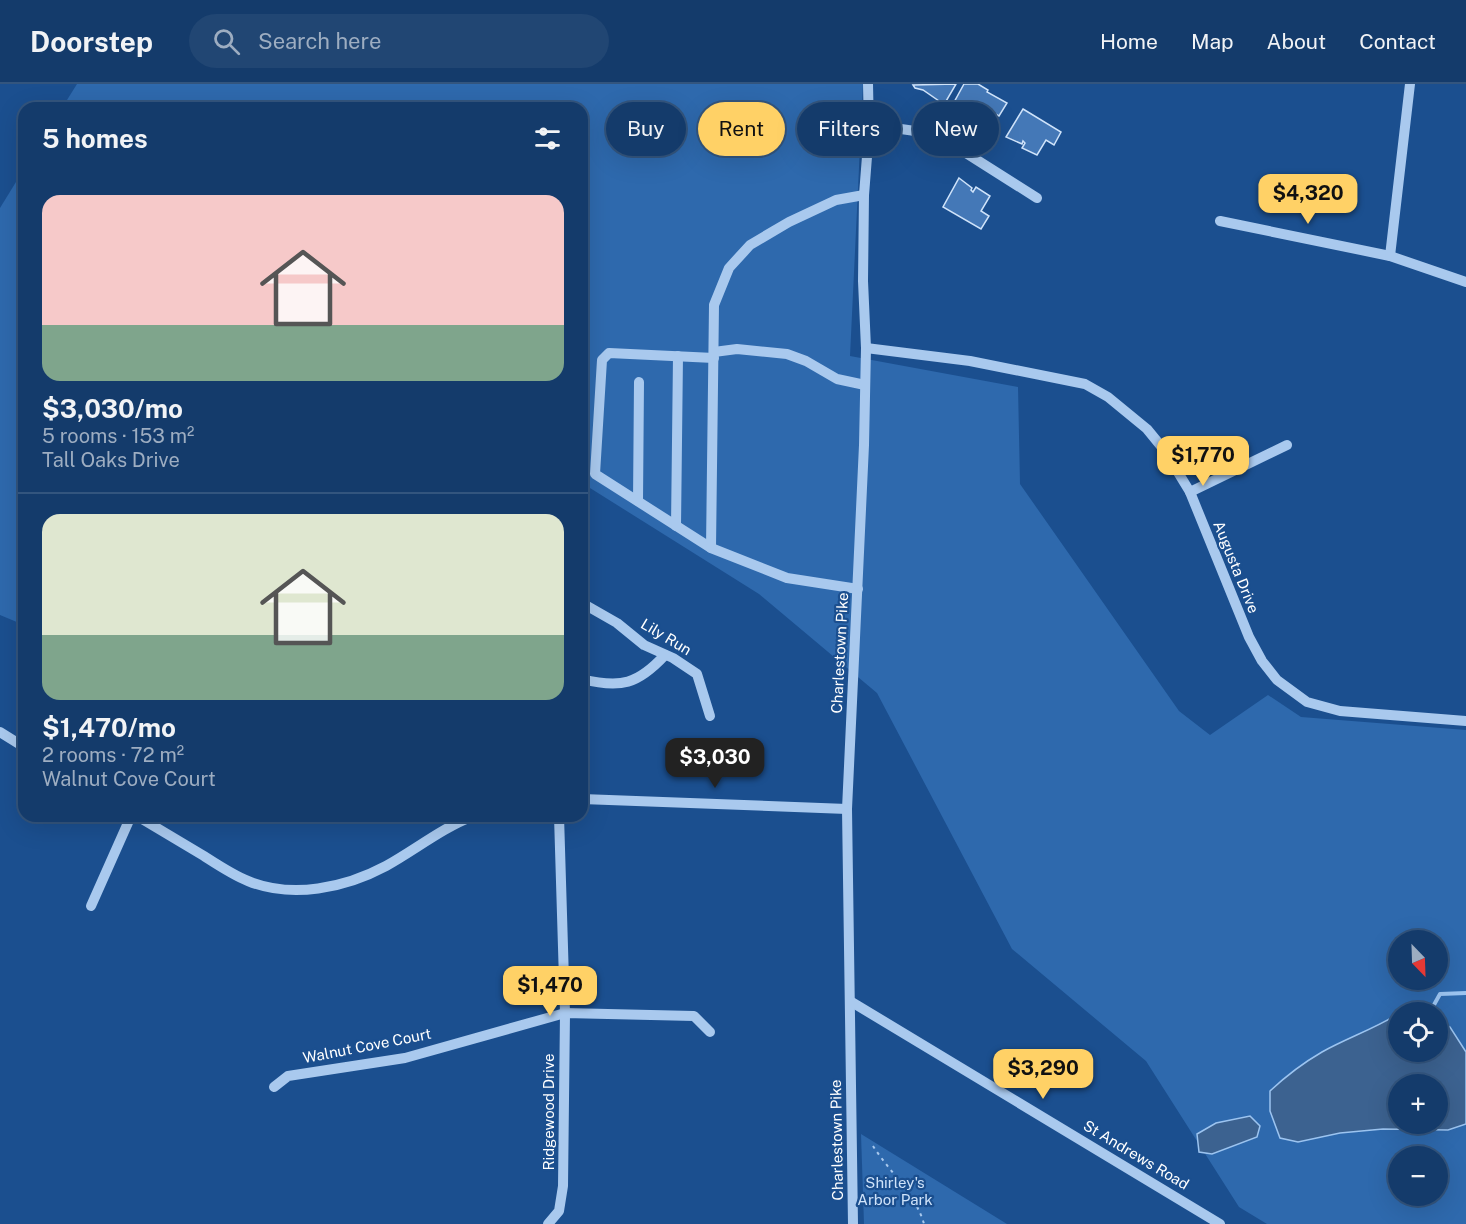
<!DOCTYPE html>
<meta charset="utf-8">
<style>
body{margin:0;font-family:"Public Sans",sans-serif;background:#214673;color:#f1f3f6;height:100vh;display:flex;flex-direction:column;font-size:22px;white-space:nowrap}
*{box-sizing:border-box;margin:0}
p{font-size:20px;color:#9dadc1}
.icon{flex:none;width:33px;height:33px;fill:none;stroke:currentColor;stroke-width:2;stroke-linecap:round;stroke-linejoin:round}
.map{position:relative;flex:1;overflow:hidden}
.sheet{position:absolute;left:18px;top:18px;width:570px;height:720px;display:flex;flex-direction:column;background:#143b6b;border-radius:18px;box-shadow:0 6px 24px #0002,0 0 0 2px #33557e}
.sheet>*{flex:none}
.banner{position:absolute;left:606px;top:18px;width:570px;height:54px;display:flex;gap:12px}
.needle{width:39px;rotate:157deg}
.controls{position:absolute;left:1388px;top:846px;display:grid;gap:12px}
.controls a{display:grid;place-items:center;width:60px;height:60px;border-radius:50%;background:#143b6b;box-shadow:0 6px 24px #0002,0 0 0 2px #33557e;font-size:30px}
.price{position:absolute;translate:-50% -51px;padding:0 14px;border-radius:12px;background:#ffd166;color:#111;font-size:20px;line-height:39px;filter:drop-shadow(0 2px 3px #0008)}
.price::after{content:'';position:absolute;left:50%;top:36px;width:18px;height:14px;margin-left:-9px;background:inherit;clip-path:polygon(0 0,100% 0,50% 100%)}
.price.current{background:#222;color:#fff}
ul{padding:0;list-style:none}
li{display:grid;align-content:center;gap:12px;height:318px;padding:0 24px}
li+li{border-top:2px solid #33557e}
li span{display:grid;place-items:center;height:186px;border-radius:18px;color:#555}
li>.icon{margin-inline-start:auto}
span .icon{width:108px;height:108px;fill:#fffc;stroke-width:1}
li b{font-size:26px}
h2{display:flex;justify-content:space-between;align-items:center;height:72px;padding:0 24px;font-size:26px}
.tag{padding:0 21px;border-radius:27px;background:#143b6b;box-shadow:0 6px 24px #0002,0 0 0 2px #33557e;font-size:21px;line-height:54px}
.tag.current{background:#ffd166;color:#111}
header{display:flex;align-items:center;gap:36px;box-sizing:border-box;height:84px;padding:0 30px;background:#143b6b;border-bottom:2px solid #33557e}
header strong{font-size:28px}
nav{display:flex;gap:33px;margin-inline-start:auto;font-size:21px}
.search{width:420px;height:54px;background:#214673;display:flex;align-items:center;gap:15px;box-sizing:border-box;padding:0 21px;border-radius:33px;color:#9dadc1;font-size:22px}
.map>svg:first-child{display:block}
.green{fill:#2e69ad;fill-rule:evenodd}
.water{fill:#3c6290;stroke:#9cc4f0;stroke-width:1.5;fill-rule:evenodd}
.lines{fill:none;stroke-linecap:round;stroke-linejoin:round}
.stream{stroke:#9cc4f0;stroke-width:4}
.building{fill:#4478b7;stroke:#cfe3fa;stroke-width:1.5}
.path{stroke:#a9c9ee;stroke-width:2;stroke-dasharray:3 4.5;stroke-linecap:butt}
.minor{stroke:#a9c9ee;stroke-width:10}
.labels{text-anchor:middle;stroke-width:4.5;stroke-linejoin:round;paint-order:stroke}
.street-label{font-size:15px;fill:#fff;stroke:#1b4f8f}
.park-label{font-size:15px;fill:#cfe3fa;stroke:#1b4f8f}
</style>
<header>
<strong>Doorstep</strong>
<div class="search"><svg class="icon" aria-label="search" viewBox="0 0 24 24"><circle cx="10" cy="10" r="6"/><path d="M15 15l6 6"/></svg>Search here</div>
<nav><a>Home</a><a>Map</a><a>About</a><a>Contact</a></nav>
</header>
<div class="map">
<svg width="1466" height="1140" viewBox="0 0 1466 1140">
<rect width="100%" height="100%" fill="#1b4f8f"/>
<!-- green -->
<g class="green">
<path d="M 77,0 L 863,0 L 850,272 L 1018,303 L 1020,400 L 1179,627 L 1210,651 L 1268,611 L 1301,633 L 1466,646 L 1466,1140 L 1267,1140 L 1239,1123 L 1146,977 L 1012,865 L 877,609 L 759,510 L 582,399 L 582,24 L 62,24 ZM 1398,856 L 1437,856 L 1437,896 L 1398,896 ZM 1398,928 L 1437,928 L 1437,968 L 1398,968 ZM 1398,1000 L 1437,1000 L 1437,1040 L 1398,1040 ZM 1398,1072 L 1437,1072 L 1437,1112 L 1398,1112 Z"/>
<path d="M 24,85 L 24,541 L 0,531 L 0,124 Z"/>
<path d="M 861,1050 L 1007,1140 L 864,1140 Z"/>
</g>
<!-- water -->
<g class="water">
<path d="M 1398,930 L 1398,968 L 1437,968 L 1437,935 L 1450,943 L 1466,968 L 1466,1040 L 1448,1046 L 1383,1045 L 1340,1049 L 1298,1058 L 1280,1054 L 1270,1027 L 1270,1007 C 1286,992 1303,979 1322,968 C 1347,954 1374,945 1398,930 ZM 1398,1000 L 1437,1000 L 1437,1040 L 1398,1040 Z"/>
<path d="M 1250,1032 L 1260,1042 L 1257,1053 L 1212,1070 L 1199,1068 L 1197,1050 L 1216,1039 Z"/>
</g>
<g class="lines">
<!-- stream -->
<path class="stream" d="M 1430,928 L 1440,910 L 1466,909"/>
</g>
<!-- building -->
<g class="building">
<path d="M 956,0 L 945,19 L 942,19 L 923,6 L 915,4 L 913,1 Z"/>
<path d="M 964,0 L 978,0 L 988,6 L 987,8 L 1007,19 L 999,32 L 992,28 L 984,42 L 957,27 L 959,25 L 952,22 Z"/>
<path d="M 1023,25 L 1061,48 L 1054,61 L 1046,56 L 1037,71 L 1022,64 L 1025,59 L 1023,57 L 1022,60 L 1006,53 Z"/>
<path d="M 959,94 L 972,104 L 971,106 L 973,108 L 976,103 L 990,112 L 981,127 L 989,132 L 981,145 L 943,123 Z"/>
</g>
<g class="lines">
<!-- path -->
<path class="path" d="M 873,1062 C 889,1087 917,1113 924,1140"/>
<!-- minor -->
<g class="minor">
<path d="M 869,47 L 901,45 L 936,50 L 1037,114"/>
<path d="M 1220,137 L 1390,172 L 1466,198"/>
<path d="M 1390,172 L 1410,0"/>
<path d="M 866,264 L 970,277 L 1085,300 L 1108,313 L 1147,345 L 1165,367 L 1190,408 L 1249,553 L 1262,577 L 1277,596 L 1307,618 L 1340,627 L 1466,637"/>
<path d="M 714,268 L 737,265 L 787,270 L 806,277 L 837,295 L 865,301"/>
<path d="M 714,274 L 609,269 L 602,276 L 595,390 L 711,464 L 787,494 L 858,505"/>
<path d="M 1190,408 L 1287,361"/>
<path d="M 638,417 L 639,298"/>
<path d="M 676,442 L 678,272"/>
<path d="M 711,464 L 714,221 L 729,184 L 750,161 L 789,138 L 836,116 L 864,111"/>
<path d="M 582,519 L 617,539 L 644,561 L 673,574 L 697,590 L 710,632"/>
<path d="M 582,595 C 621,605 638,600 665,571"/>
<path d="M 0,648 L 24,663"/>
<path d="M 582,715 L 847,725"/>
<path d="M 137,732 C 159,745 182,759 204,772 C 218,781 233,791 248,797 C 292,815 345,804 386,782 C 415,766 442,744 473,732"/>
<path d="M 91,822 L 131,732"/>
<path d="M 850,917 L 1220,1140"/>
<path d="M 274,1003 L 288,992 L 405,974 L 565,929 L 694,932 L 710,948"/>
<path d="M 548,1140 L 559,1127 L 563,1102 L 565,929 L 559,732"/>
<path d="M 853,1140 L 847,725 L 864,361 L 866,264 L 863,197 L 864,111 L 869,47 L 868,0"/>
</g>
</g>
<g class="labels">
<!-- street labels -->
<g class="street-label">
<text transform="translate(1236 483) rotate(68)" y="5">Augusta Drive</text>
<text transform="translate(666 553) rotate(31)" y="5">Lily Run</text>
<text transform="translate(840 569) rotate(-87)" y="5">Charlestown Pike</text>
<text transform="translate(367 962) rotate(-11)" y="5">Walnut Cove Court</text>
<text transform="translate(549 1028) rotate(-90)" y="5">Ridgewood Drive</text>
<text transform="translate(837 1056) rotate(-91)" y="5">Charlestown Pike</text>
<text transform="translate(1136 1071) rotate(31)" y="5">St Andrews Road</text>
</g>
<!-- park labels -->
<g class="park-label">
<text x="895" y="1104">Shirley's<tspan x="895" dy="17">Arbor Park</tspan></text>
</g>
</g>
</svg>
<div class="controls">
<a><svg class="needle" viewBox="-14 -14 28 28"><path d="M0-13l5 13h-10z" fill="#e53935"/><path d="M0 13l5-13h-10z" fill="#9dadc1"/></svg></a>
<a><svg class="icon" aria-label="locate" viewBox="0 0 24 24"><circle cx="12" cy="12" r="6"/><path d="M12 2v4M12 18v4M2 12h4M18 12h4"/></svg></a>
<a>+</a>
<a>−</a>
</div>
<b class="price" style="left:1308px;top:141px">$4,320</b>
<b class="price" style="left:1203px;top:403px">$1,770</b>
<b class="price current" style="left:715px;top:705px">$3,030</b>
<b class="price" style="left:550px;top:933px">$1,470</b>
<b class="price" style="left:1043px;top:1016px">$3,290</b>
<div class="banner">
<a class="tag">Buy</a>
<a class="tag current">Rent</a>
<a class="tag">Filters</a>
<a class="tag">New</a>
</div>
<section class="sheet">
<h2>5 homes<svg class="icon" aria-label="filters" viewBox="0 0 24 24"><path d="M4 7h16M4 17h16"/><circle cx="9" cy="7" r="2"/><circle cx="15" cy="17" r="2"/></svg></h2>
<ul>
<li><span style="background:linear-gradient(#f6c9c9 70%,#7fa58c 0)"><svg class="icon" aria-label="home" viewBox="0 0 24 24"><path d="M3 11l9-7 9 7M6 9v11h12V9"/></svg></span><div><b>$3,030/mo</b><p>5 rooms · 153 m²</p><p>Tall Oaks Drive</p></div></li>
<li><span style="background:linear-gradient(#dfe7d0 65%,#7fa58c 0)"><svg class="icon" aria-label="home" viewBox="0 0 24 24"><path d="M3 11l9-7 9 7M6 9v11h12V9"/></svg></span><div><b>$1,470/mo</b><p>2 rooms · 72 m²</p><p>Walnut Cove Court</p></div></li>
</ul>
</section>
</div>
